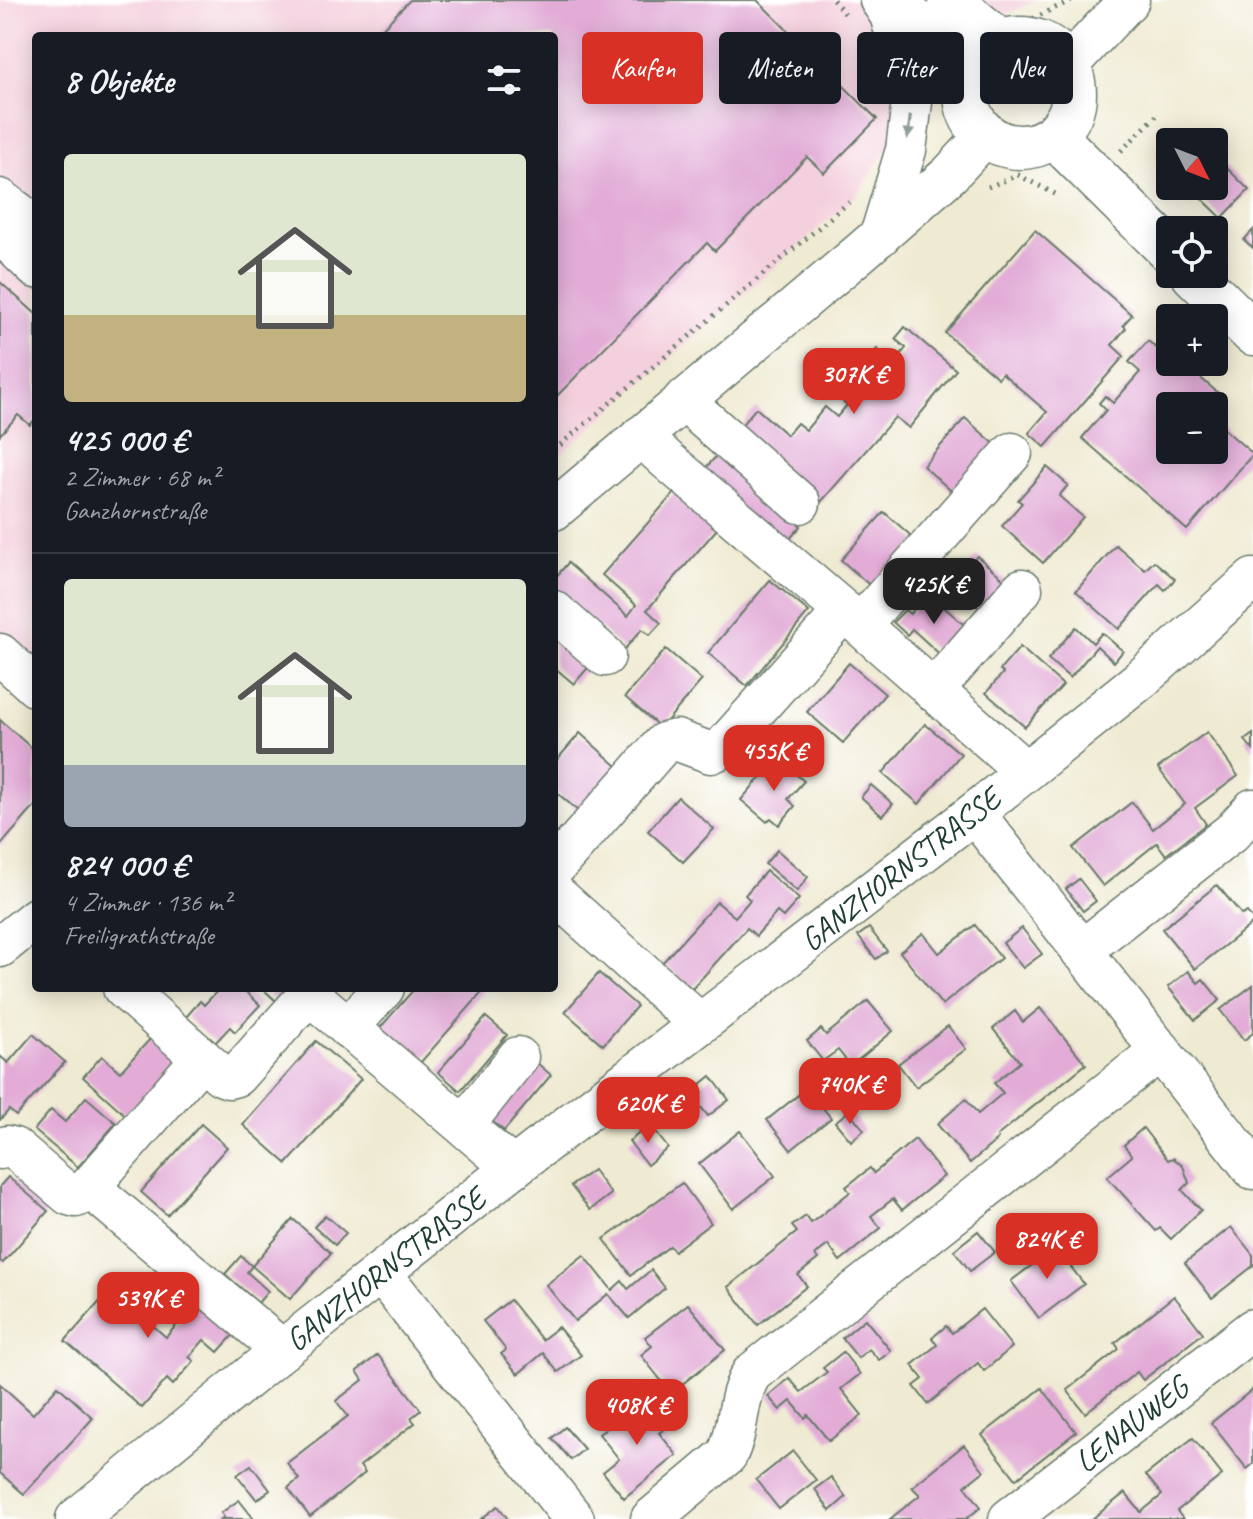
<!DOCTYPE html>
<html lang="de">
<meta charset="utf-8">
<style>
body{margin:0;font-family:Caveat,sans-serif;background:#242831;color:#f1f3f6;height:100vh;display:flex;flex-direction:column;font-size:30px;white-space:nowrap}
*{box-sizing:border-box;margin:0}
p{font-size:26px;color:#9ea1a6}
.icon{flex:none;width:44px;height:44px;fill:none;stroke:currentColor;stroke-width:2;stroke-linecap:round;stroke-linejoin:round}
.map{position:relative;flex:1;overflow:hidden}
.sheet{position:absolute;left:32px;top:32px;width:526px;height:960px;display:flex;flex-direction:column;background:#171b24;border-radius:8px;box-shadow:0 4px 20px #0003}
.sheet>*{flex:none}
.top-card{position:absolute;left:582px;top:32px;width:550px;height:72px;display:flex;gap:16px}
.needle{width:52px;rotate:132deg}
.buttons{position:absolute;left:1156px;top:128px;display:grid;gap:16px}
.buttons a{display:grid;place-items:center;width:72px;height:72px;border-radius:8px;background:#171b24;box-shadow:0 4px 20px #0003;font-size:40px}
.price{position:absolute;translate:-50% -68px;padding:0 18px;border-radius:16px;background:#d93025;color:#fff;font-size:26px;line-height:52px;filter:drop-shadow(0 2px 4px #0008)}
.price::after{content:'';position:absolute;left:50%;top:48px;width:24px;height:18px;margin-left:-12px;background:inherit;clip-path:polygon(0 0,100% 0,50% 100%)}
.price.on{background:#222;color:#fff}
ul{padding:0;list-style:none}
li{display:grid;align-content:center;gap:16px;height:424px;padding:0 32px}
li+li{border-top:2px solid #363941}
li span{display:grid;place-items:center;height:248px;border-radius:8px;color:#555}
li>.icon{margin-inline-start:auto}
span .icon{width:144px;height:144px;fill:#fffc;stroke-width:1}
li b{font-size:34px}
h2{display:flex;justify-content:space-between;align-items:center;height:96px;padding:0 32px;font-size:34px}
.pill{padding:0 28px;border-radius:8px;background:#171b24;box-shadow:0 4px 20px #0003;font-size:28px;line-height:72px}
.pill.on{background:#d93025;color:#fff}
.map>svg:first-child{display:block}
.built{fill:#f4cfdd}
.building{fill:#e2acd7}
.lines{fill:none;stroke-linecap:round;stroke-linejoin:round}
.minor-casing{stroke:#687a6b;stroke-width:43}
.major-casing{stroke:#687a6b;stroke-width:47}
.path{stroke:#687a6b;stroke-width:5;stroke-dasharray:2 6;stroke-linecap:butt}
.minor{stroke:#fff;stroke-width:40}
.major{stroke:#fff;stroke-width:44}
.oneway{fill:#8f9e9a}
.labels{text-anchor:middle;stroke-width:7;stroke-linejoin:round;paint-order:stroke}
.street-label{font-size:32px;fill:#1f3d34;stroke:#fff}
</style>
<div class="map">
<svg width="1253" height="1519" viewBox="0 0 1253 1519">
<rect width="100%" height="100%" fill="#fff"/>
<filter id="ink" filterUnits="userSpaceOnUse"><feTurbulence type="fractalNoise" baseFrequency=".0125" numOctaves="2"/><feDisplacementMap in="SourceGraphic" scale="16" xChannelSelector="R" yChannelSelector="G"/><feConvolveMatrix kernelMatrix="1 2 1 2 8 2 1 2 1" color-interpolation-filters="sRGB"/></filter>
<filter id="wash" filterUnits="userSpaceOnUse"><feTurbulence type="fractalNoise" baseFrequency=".006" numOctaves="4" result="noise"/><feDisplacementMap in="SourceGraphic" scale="32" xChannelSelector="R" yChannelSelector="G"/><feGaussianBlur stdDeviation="1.8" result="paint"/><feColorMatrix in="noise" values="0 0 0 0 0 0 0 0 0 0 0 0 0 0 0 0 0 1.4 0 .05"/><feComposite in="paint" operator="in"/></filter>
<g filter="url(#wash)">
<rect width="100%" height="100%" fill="#efead2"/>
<!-- built -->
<path class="built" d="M 0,0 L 1037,0 L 960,37 L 856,196 L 554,460 L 554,36 L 36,36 L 36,667 L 0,633 Z"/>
<g id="blocks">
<!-- building -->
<g class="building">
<path d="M 410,0 L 757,0 L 877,119 L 824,173 L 807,157 L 715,251 L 707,243 L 554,399 L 554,36 L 375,36 Z"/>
<path d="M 1218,159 L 1249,190 L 1222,218 L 1189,186 L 1214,186 L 1214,163 Z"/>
<path d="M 1035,230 L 1132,315 L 1123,325 L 1126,328 L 1112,345 L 1124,356 L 1045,447 L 1029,433 L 1047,412 L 1002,373 L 998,378 L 945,333 Z"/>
<path d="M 1253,230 L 1253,248 L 1244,240 Z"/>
<path d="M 0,282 L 36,314 L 36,418 L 30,425 L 18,415 L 0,435 Z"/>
<path d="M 905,327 L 956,370 L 909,428 L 895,417 L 821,502 L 738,429 L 756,408 L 787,435 L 797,423 L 806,430 L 825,407 L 837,417 L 847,405 L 827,388 L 842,371 L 851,379 L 877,349 L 894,363 L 906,348 L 895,339 Z"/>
<path d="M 1148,341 L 1159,350 L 1163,345 L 1170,351 L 1170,362 L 1182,362 L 1224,398 L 1214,409 L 1214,406 L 1170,406 L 1170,450 L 1214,450 L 1214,437 L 1223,428 L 1253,454 L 1187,530 L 1082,438 L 1106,410 L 1099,403 L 1105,396 L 1113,403 L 1140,372 L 1129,362 Z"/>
<path d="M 965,418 L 998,447 L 956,495 L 923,466 Z"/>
<path d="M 718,454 L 801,526 L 781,549 L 698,477 Z"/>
<path d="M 1047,467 L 1068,485 L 1059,496 L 1083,517 L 1043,563 L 1002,526 L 1022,503 L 1018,500 Z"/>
<path d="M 675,492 L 717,529 L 647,610 L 661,623 L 650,635 L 642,629 L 624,650 L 554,588 L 554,579 L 568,563 L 628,616 L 636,605 L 602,575 Z"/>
<path d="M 884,512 L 917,541 L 874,589 L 841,560 Z"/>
<path d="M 1116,545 L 1145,570 L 1154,561 L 1175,579 L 1165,590 L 1159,584 L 1119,629 L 1076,591 Z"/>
<path d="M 977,556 L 1012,586 L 987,615 L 952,585 Z"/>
<path d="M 770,580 L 809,612 L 747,686 L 708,653 Z"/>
<path d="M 928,593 L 971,631 L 945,659 L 912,629 L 907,635 L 893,622 L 905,610 L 910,614 Z"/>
<path d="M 1076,627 L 1093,643 L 1102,633 L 1123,651 L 1114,662 L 1097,646 L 1070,678 L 1048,659 Z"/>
<path d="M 554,630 L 592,663 L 574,684 L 554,667 Z"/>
<path d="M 1020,647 L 1063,685 L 1025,727 L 986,693 L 1003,673 L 1000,670 Z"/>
<path d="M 666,649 L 702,680 L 661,728 L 625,697 Z"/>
<path d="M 849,663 L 885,694 L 843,743 L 807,712 Z"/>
<path d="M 0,720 L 36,752 L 36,805 L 0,846 Z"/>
<path d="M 925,724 L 961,754 L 919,804 L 883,773 Z"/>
<path d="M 1207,732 L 1238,776 L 1195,808 L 1206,824 L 1166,855 L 1157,843 L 1103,886 L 1073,848 L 1132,802 L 1153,829 L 1185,804 L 1158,768 Z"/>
<path d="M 580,733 L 617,766 L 578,811 L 554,790 L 554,763 Z"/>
<path d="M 1253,734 L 1253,750 L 1245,740 Z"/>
<path d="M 777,758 L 804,781 L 788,799 L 795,806 L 779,825 L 771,818 L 767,822 L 741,800 Z"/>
<path d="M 871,785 L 893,804 L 882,816 L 861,797 Z"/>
<path d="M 678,797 L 714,829 L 683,862 L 648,831 Z"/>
<path d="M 777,850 L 808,877 L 797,891 L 765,864 Z"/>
<path d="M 766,871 L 799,899 L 783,917 L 777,912 L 756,936 L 747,928 L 692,989 L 662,963 L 717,902 L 735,917 L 750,900 L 745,895 Z"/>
<path d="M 1079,879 L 1096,901 L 1083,911 L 1066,889 Z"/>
<path d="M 1217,885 L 1242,915 L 1247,912 L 1253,920 L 1253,923 L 1195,969 L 1162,929 Z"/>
<path d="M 975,925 L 1001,958 L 942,1005 L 900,952 L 923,933 L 939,953 Z"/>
<path d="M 869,928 L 887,951 L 876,959 L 858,936 Z"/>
<path d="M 1022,928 L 1042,954 L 1023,968 L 1003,943 Z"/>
<path d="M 1188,971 L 1198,983 L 1203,979 L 1220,1000 L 1195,1020 L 1168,987 Z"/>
<path d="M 599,973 L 637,1006 L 603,1045 L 565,1012 Z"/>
<path d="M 1253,985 L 1253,1033 L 1244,1040 L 1220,1010 Z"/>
<path d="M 220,988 L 242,988 L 260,1005 L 235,1032 L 230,1027 L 215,1043 L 186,1017 L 200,1001 L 204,1005 Z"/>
<path d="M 262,988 L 290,988 L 277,1002 Z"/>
<path d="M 415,988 L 486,988 L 420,1063 L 380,1028 Z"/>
<path d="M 868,1001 L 893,1031 L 851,1066 L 838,1050 L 823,1061 L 807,1041 L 821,1029 L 826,1035 Z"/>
<path d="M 1040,1008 L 1086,1064 L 997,1136 L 998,1139 L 970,1163 L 937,1124 L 966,1099 L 978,1114 L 1003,1093 L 994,1083 L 1020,1062 L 993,1029 L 1015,1011 L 1023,1022 Z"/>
<path d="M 486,1017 L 507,1035 L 460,1091 L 438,1072 Z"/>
<path d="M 948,1026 L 966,1049 L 916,1087 L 898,1064 Z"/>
<path d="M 33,1034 L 65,1062 L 16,1116 L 9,1110 L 0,1120 L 0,1056 L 8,1063 Z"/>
<path d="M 151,1038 L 180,1064 L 131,1120 L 83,1077 L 102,1056 L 120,1072 Z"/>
<path d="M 316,1041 L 361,1079 L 287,1164 L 243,1125 Z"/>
<path d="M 528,1055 L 551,1075 L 504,1131 L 481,1112 Z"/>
<path d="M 711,1076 L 729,1100 L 708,1116 L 690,1093 Z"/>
<path d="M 807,1088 L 831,1118 L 791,1150 L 767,1120 Z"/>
<path d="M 86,1097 L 116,1123 L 78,1167 L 34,1130 L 51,1110 L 65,1122 Z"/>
<path d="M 849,1111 L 864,1130 L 851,1141 L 835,1122 Z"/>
<path d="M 201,1124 L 227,1147 L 167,1215 L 141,1192 Z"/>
<path d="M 650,1125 L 668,1148 L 647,1165 L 629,1141 Z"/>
<path d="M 1143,1128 L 1168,1160 L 1173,1158 L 1183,1166 L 1189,1183 L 1182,1190 L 1201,1210 L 1171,1239 L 1160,1228 L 1156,1231 L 1107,1177 L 1132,1156 L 1124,1145 Z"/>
<path d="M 740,1131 L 775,1176 L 733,1209 L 699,1164 Z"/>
<path d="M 915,1139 L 944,1176 L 902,1210 L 893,1199 L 871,1216 L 881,1228 L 840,1261 L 828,1245 L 815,1255 L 818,1259 L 798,1275 L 807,1286 L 758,1325 L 728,1287 L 797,1232 L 792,1226 L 806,1216 L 811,1223 L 850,1192 L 846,1187 L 870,1168 L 874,1173 Z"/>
<path d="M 593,1170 L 611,1194 L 590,1210 L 571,1186 Z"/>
<path d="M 8,1177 L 48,1211 L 3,1263 L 0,1261 L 0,1186 Z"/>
<path d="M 682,1183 L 711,1223 L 674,1251 L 670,1246 L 631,1275 L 604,1239 Z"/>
<path d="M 325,1215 L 346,1233 L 335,1245 L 314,1227 Z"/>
<path d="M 293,1219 L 331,1253 L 290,1299 L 252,1266 Z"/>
<path d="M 1231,1227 L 1253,1255 L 1253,1266 L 1212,1298 L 1185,1263 Z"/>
<path d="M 978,1231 L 995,1252 L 970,1271 L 954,1250 Z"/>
<path d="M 1047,1243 L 1052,1249 L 1055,1246 L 1084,1284 L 1039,1318 L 1011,1281 L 1036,1262 L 1031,1256 Z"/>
<path d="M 584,1255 L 612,1290 L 622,1281 L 628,1289 L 651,1270 L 665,1288 L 629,1318 L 608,1294 L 575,1321 L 546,1285 Z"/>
<path d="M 241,1256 L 252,1266 L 247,1272 L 268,1291 L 258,1303 L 225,1274 Z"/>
<path d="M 174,1275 L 237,1331 L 218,1352 L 204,1340 L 189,1357 L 194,1361 L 173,1385 L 167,1379 L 142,1408 L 65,1341 L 111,1289 L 166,1337 L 182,1319 L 156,1295 Z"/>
<path d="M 1174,1296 L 1203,1333 L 1143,1380 L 1137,1372 L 1085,1413 L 1067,1390 L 1119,1349 L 1115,1343 Z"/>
<path d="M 510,1300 L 542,1340 L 558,1327 L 581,1355 L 558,1372 L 543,1353 L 518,1374 L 501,1354 L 506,1350 L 483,1321 Z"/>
<path d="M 688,1304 L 725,1350 L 671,1393 L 641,1355 L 652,1346 L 645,1337 Z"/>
<path d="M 982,1309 L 1012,1347 L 984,1371 L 978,1363 L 928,1404 L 914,1386 L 923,1379 L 912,1365 L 937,1345 L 932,1338 L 946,1326 L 952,1333 Z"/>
<path d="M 865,1319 L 891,1351 L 879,1360 L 869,1349 L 858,1358 L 842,1338 Z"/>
<path d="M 843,1352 L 860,1374 L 841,1389 L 862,1415 L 829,1441 L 808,1415 L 805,1418 L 791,1401 L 780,1410 L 768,1396 L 789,1378 L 801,1392 L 827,1372 L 823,1368 Z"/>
<path d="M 378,1355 L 421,1410 L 411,1418 L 415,1423 L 360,1466 L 365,1473 L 310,1517 L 288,1488 L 299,1479 L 287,1463 L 348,1416 L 336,1401 L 363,1380 L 357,1371 Z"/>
<path d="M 0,1384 L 33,1414 L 58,1386 L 93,1418 L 24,1494 L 0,1473 Z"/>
<path d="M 1042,1388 L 1076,1432 L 1016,1479 L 982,1435 Z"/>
<path d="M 1253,1389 L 1253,1464 L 1247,1469 L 1211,1423 Z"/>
<path d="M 647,1396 L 670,1425 L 659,1433 L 677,1455 L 624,1498 L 603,1472 L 619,1459 L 599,1434 Z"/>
<path d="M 565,1427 L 584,1449 L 571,1460 L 552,1438 Z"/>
<path d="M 1193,1438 L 1222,1475 L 1177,1511 L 1183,1519 L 1092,1519 L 1125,1493 L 1141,1512 L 1162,1495 L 1146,1475 Z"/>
<path d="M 964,1445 L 984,1471 L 965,1486 L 981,1507 L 966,1519 L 890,1519 L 920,1495 L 912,1487 Z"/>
<path d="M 793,1451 L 816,1480 L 779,1509 L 756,1480 Z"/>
<path d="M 251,1465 L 270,1490 L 257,1500 L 237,1475 Z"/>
<path d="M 831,1477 L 846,1497 L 830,1511 L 815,1489 Z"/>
<path d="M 239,1500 L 254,1519 L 221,1519 L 224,1517 L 221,1513 Z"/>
<path d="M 498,1506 L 508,1519 L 481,1519 Z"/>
</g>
</g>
</g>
<g filter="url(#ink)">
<use href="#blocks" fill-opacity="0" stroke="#687a6b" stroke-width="2"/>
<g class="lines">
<defs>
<g id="minor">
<path d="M 880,0 L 890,15 L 913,94 L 906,150 L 880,236"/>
<path d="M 1068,65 L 1129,0"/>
<path d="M 0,199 L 36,226"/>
<path d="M 0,233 L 36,268"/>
<path d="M 683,400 L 800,503"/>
<path d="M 641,436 L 668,461 L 844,611 L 1025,771"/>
<path d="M 554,510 L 861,252 L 950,174 L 986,135"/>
<path d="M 554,611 L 605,656"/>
<path d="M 860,625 L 1012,453"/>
<path d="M 0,654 L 36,687"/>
<path d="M 933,691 L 1022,589"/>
<path d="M 974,813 L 1253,1169"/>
<path d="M 554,868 L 664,743 L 676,740 L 711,753 L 722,748 L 844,611"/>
<path d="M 554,893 L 699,1023"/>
<path d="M 0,947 L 36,918"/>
<path d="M 1081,951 L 1231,833 L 1253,809"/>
<path d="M 123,988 L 221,1075 L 229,1078 L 236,1076 L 301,1003 L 309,999 L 315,999 L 513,1168"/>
<path d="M 348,1028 L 384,988"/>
<path d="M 464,1125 L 518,1057"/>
<path d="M 0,1149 L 7,1146 L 14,1148 L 69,1195 L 76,1197 L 83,1194 L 202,1058"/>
<path d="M 89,1187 L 282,1350"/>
<path d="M 381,1273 L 574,1519"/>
<path d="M 76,1519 L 282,1350 L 513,1168 L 974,813 L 1141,679 L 1253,579"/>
<path d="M 651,1519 L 727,1455 C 740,1429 736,1397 752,1373 L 1161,1050"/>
<path d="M 1009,1519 L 1253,1329"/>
</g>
<g id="major">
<path d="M 892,0 L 953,57 L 968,78"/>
<path d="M 950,0 L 1000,42"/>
<circle cx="1020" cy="93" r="54"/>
<path d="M 1054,136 L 1170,251"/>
<path d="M 1193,274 L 1253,333"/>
</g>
</defs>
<!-- minor casing -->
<use href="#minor" class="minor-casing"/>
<!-- major casing -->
<use href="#major" class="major-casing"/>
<!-- path -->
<g class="path">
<path d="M 833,0 L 847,16"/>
<path d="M 1026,22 L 1072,0"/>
<path d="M 1121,151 L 1160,112"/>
<path d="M 988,187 L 1018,175 L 1059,196"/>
<path d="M 554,450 L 854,198"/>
</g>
<!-- minor -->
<use href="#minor" class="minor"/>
<!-- major -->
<use href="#major" class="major"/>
</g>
<!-- one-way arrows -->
<defs><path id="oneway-solid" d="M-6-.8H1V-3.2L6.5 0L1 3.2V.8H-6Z" transform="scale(2)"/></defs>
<use class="oneway" href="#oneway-solid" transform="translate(909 127) rotate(97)"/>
</g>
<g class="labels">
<!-- street labels -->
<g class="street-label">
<text transform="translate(900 869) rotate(-38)" y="11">GANZHORNSTRASSE</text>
<text transform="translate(385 1269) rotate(-38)" y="11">GANZHORNSTRASSE</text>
<text transform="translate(1131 1424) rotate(-38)" y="11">LENAUWEG</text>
</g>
</g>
</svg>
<div class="buttons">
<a><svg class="needle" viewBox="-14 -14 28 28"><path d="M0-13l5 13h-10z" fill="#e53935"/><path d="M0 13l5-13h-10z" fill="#9ea1a6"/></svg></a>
<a><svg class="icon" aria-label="locate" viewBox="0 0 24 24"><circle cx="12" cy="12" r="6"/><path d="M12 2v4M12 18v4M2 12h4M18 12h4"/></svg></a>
<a>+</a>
<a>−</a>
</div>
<b class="price" style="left:854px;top:416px">307K €</b>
<b class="price on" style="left:934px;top:626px">425K €</b>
<b class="price" style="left:774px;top:793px">455K €</b>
<b class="price" style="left:850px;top:1126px">740K €</b>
<b class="price" style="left:648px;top:1145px">620K €</b>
<b class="price" style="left:1047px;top:1281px">824K €</b>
<b class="price" style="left:148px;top:1340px">539K €</b>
<b class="price" style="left:637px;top:1447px">408K €</b>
<div class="top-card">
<a class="pill on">Kaufen</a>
<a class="pill">Mieten</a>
<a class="pill">Filter</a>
<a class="pill">Neu</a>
</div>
<section class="sheet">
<h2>8 Objekte<svg class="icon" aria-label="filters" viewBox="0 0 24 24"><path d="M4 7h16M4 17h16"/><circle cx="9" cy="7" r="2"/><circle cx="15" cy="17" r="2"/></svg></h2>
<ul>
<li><span style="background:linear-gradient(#dfe7d0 65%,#c2b280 0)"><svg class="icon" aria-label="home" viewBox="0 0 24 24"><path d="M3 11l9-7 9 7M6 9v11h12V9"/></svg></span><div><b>425 000 €</b><p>2 Zimmer · 68 m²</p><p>Ganzhornstraße</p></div></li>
<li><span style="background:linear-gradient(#dfe7d0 75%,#9aa5b1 0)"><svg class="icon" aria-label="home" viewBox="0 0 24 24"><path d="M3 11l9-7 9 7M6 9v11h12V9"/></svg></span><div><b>824 000 €</b><p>4 Zimmer · 136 m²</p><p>Freiligrathstraße</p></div></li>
</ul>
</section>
</div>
